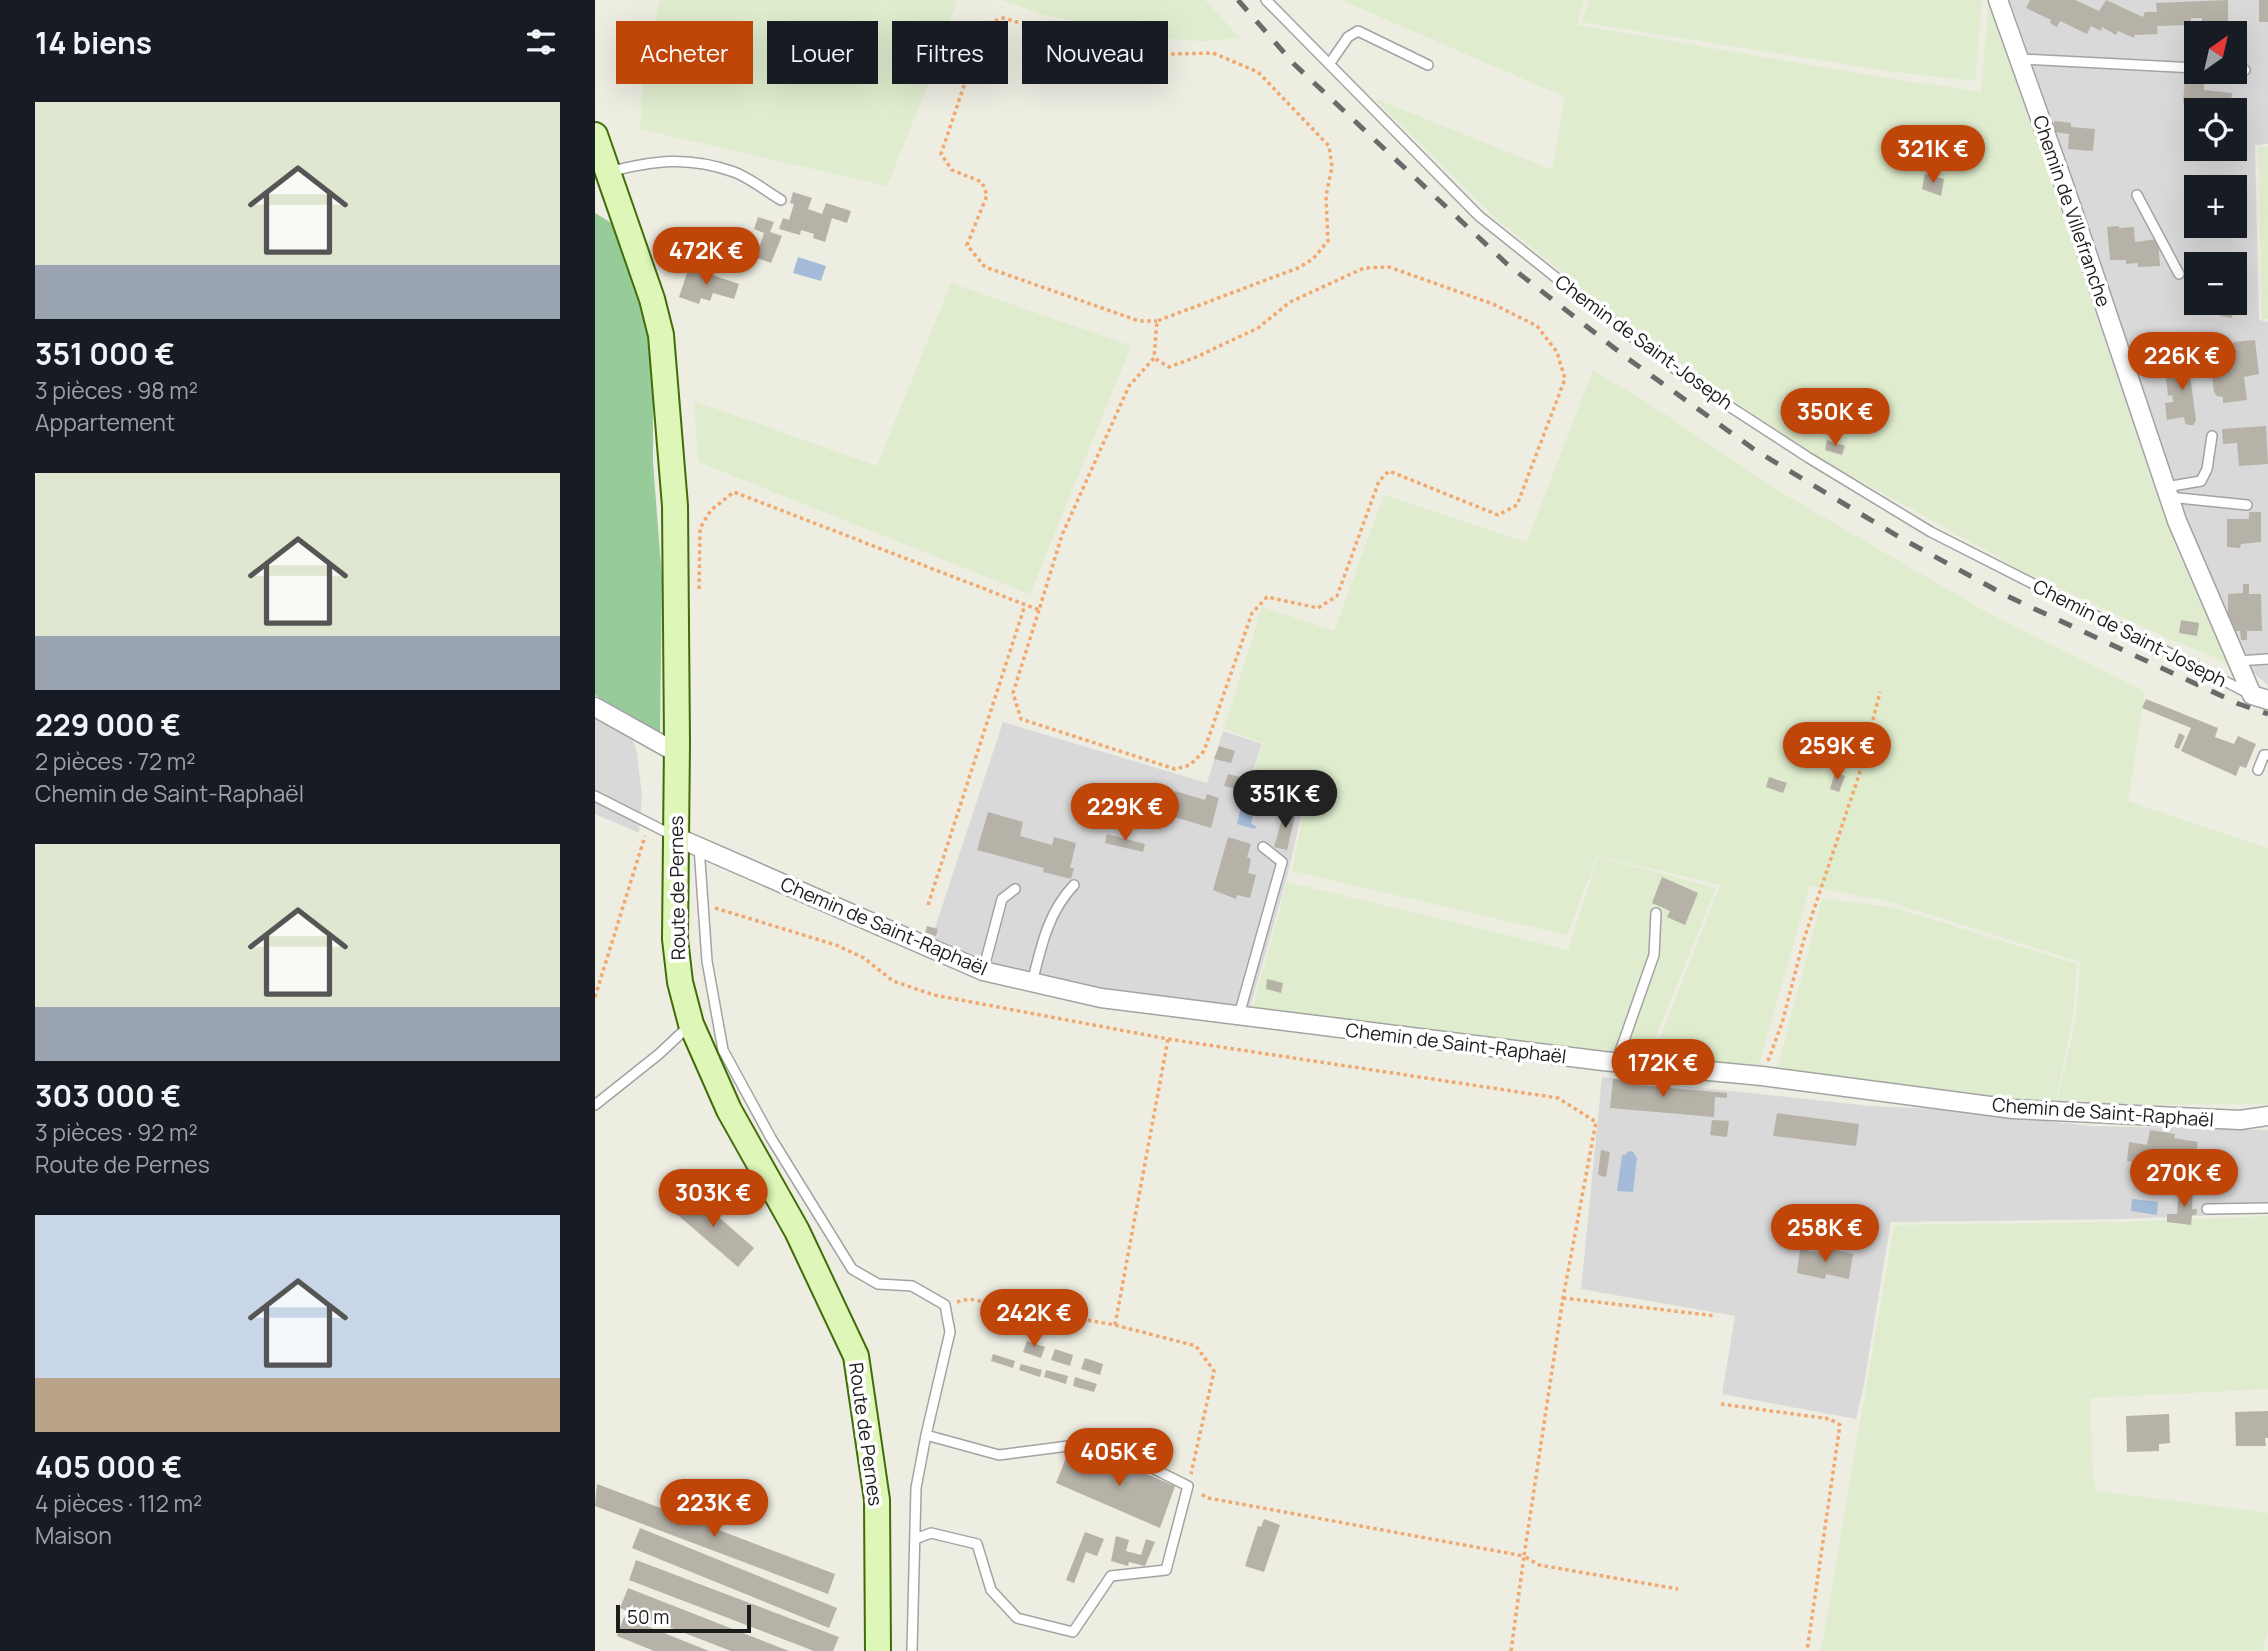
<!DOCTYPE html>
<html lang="fr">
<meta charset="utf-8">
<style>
body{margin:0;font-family:Manrope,sans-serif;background:#242831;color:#f1f3f6;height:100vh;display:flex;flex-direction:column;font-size:26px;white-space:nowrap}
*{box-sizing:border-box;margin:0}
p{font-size:23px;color:#9ea1a6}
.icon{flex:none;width:38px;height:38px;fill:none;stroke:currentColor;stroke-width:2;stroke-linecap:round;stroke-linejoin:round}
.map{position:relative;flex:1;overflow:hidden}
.side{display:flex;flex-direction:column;background:#171b24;width:595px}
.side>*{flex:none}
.banner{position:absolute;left:21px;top:21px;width:665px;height:63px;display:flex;gap:14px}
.needle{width:46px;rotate:34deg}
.fabs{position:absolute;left:1589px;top:21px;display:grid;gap:14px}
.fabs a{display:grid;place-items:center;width:63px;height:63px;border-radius:0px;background:#171b24;box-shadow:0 7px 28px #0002;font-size:35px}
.scale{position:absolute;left:21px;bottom:18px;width:135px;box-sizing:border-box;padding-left:7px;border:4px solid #1c1c1c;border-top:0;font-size:19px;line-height:24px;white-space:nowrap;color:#1c1c1c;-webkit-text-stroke:5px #fff;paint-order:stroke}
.price{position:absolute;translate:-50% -60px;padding:0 16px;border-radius:24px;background:#c04508;color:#fff;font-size:23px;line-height:46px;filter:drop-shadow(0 2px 4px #0008)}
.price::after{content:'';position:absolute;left:50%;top:42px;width:21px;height:16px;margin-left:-10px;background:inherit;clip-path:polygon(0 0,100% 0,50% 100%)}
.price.current{background:#222;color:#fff}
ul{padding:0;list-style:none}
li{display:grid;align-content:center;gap:14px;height:371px;padding:0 35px}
li span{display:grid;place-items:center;height:217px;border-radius:0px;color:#555}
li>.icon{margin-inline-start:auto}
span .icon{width:126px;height:126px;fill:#fffc;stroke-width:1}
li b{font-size:30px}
h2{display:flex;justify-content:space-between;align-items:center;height:84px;padding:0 35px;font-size:30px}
.tag{padding:0 24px;border-radius:0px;background:#171b24;box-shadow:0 7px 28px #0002;font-size:24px;line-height:63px}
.tag.current{background:#c04508;color:#fff}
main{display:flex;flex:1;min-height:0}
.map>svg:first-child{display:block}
.residential{fill:#dad9d9;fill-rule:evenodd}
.farmland{fill:#dfeccd}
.forest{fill:#98cb9a}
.water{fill:#a4bcd9}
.building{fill:#b6b2a8}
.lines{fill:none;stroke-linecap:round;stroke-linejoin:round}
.lane-casing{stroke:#a3a3a3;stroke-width:12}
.street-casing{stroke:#a3a3a3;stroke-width:21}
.secondary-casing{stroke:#416d09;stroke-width:28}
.path{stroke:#f4a76c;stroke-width:3.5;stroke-dasharray:3.5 3.5;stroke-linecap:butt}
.lane{stroke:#fff;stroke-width:9}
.street{stroke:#fff;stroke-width:18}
.secondary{stroke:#def6b7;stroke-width:24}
.rail{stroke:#6a6a6a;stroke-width:5;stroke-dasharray:14 14;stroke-linecap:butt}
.labels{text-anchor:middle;stroke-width:7;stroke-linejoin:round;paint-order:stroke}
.street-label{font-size:19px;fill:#1c1c1c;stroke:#fff}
</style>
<main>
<section class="side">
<h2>14 biens<svg class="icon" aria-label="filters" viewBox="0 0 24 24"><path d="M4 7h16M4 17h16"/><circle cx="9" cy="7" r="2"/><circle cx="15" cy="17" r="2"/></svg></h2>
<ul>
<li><span style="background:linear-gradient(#dfe7d0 75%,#9aa5b1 0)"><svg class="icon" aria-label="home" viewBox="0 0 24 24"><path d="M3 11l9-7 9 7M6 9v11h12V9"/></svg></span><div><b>351 000 €</b><p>3 pièces · 98 m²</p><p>Appartement</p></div></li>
<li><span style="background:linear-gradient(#dfe7d0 75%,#9aa5b1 0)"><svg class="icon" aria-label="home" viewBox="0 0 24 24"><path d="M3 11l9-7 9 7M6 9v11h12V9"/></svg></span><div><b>229 000 €</b><p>2 pièces · 72 m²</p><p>Chemin de Saint-Raphaël</p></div></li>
<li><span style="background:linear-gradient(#dfe7d0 75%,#9aa5b1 0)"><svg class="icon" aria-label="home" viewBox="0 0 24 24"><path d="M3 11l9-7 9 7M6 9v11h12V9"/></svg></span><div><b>303 000 €</b><p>3 pièces · 92 m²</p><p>Route de Pernes</p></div></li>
<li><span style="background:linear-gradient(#c9d6e8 75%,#b9a48a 0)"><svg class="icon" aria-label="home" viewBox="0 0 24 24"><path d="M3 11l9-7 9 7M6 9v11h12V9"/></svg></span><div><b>405 000 €</b><p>4 pièces · 112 m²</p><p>Maison</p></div></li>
</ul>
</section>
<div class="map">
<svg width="1673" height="1651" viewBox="0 0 1673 1651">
<rect width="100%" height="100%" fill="#edede2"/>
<!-- residential -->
<g class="residential">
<path d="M 1414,0 L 1673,0 L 1673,144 L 1660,145 L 1664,320 L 1673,322 L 1673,685 L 1656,671 L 1605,564 L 1522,331 L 1528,330 L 1484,205 L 1422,50 L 1431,46 ZM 1601,33 L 1640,33 L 1640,72 L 1601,72 ZM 1601,110 L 1640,110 L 1640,149 L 1601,149 ZM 1601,187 L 1640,187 L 1640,226 L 1601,226 ZM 1601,264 L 1640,264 L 1640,303 L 1601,303 Z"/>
<path d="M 0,719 L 37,738 L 42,753 L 47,795 L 44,833 L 0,814 Z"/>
<path d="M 408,722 L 612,783 L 628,731 L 667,744 L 650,793 L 708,808 L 691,881 L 654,1011 L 527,994 L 417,970 L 384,959 L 336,940 Z"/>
<path d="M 1007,1077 L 1275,1106 L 1346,1109 L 1496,1126 L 1673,1130 L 1673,1213 L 1528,1219 L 1296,1222 L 1268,1389 L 1261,1419 L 1127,1394 L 1140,1316 L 986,1289 Z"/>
</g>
<!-- farmland -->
<g class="farmland">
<path d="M 65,0 L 362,0 L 332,87 L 292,186 L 45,129 L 48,75 Z"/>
<path d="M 407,0 L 610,0 L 645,38 L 608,41 L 557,38 L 450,15 Z"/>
<path d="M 746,0 L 989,0 L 982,25 L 1291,78 L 1386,92 L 1394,0 L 1580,547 L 1637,669 L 1621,658 L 1570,637 L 1430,572 L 1228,460 L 1119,388 L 1020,315 L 903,220 L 779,98 L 957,170 L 970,97 Z"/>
<path d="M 994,0 L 1387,0 L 1380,81 L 1293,71 L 986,22 Z"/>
<path d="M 1664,147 L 1673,147 L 1673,319 L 1667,319 Z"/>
<path d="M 356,283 L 536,346 L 435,594 L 103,462 L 99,401 L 282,466 Z"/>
<path d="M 998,370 L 1070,414 L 1177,487 L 1400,617 L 1550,692 L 1533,801 L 1673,848 L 1673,1104 L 1532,1105 L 1462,1102 L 1481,1017 L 1485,962 L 1296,902 L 1215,886 L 1162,1071 L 1056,1061 L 1125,885 L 1002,856 L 972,935 L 697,871 L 710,806 L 652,791 L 668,743 L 629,729 L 667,607 L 739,631 L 789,495 L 932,542 Z"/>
<path d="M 1003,857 L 1121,888 L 1052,1059 L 657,1011 L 692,882 L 973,950 Z"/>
<path d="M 1227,899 L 1296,907 L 1482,964 L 1478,1017 L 1460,1104 L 1182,1070 Z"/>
<path d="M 1673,1216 L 1673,1389 L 1495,1398 L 1498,1477 L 1502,1491 L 1673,1513 L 1673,1632 L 1667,1651 L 1226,1651 L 1299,1225 L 1529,1222 Z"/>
</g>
<!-- forest -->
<path class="forest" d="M 0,213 L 25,228 L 51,320 L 58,372 L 58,462 L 67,579 L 65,732 L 0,695 Z"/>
<!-- water -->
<g class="water">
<path d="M 203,257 L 231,266 L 226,281 L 198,273 Z"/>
<path d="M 648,799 L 661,802 L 656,824 L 661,826 L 660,829 L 642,824 Z"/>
<path d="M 1034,1151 L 1038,1152 L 1042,1158 L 1038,1192 L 1022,1191 L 1027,1155 L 1030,1155 Z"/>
<path d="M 1537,1199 L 1563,1202 L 1562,1215 L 1536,1211 Z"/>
</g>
<!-- building -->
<g class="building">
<path d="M 1435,0 L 1480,0 L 1504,11 L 1511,0 L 1548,17 L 1550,12 L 1562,12 L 1561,3 L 1633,0 L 1633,23 L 1607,24 L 1607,18 L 1596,18 L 1596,25 L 1562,26 L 1563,34 L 1540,35 L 1539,38 L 1523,31 L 1521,35 L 1507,27 L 1506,31 L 1496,26 L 1492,34 L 1465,21 L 1462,27 L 1455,23 L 1456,20 L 1431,8 Z"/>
<rect x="1664" y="0" width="9" height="22"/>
<path d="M 1590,78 L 1609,80 L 1609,90 L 1637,93 L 1635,110 L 1601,110 L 1601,122 L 1592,122 L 1592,104 L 1588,103 Z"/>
<path d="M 1459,121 L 1476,123 L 1476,127 L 1500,129 L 1498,151 L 1473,149 L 1474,134 L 1458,132 Z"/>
<path d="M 1593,136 L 1601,136 L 1601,149 L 1640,149 L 1640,139 L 1648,140 L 1648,157 L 1592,153 Z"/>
<path d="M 1330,174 L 1349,179 L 1346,196 L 1327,189 Z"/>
<path d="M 198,192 L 217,198 L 213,209 L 227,214 L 231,203 L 256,211 L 252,223 L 237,218 L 230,242 L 218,238 L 219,234 L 206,230 L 205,235 L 184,229 L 188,218 L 194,220 L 199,204 L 195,203 Z"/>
<path d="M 1640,193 L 1646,194 L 1644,223 L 1640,223 Z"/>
<path d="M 163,217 L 179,222 L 175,232 L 187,236 L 176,263 L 151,254 L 155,241 L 165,245 L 169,233 L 159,229 Z"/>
<path d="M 1524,226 L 1524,228 L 1539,227 L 1540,242 L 1563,239 L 1565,266 L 1543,267 L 1543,263 L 1531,264 L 1531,260 L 1515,260 L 1512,227 Z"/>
<path d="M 94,267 L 144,284 L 139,299 L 118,293 L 115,301 L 106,298 L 104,304 L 84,297 Z"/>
<path d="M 1626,303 L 1639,303 L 1637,318 L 1625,316 Z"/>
<path d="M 1660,340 L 1664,374 L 1649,377 L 1652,400 L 1628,403 L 1628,397 L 1622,396 L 1619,392 L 1616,368 L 1630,366 L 1629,360 L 1640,359 L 1638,342 Z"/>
<path d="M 1604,353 L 1606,366 L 1594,367 L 1601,421 L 1598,425 L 1593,425 L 1590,423 L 1589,417 L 1572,420 L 1570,403 L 1578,402 L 1577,395 L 1573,396 L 1570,370 L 1594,367 L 1593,355 Z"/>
<path d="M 1671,426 L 1673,464 L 1644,466 L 1642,443 L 1628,444 L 1627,429 Z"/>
<path d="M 1232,440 L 1250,446 L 1247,455 L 1230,450 Z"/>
<path d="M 1654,512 L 1666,512 L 1666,542 L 1646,544 L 1645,548 L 1632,547 L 1632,519 L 1654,519 Z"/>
<path d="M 1648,584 L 1654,584 L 1654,594 L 1666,594 L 1667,631 L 1652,631 L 1652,640 L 1646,640 L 1645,631 L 1633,631 L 1633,594 L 1648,593 Z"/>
<path d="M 1586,620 L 1604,623 L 1602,636 L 1584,633 Z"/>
<path d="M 1551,699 L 1623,728 L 1620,737 L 1639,744 L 1643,736 L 1661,744 L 1651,768 L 1645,766 L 1641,776 L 1586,751 L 1596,728 L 1547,708 Z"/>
<path d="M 1584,733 L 1590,736 L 1584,749 L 1579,747 Z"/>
<path d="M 624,746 L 640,751 L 636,763 L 619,759 Z"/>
<path d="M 1240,772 L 1250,776 L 1244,792 L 1235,789 Z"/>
<path d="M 633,774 L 649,778 L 646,790 L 629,786 Z"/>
<path d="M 1174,777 L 1192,783 L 1188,793 L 1171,787 Z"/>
<path d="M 580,791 L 610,800 L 612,794 L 624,798 L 616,828 L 573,815 Z"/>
<path d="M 690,809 L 701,812 L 692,850 L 679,847 Z"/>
<path d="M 393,812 L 428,822 L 425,836 L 457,845 L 459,837 L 481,843 L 475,868 L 479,868 L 476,879 L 448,872 L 449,868 L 382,850 Z"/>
<path d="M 512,834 L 550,844 L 548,852 L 510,843 Z"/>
<path d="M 633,837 L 656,844 L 652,857 L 656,859 L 653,873 L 661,875 L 655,898 L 642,895 L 641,899 L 618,890 Z"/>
<path d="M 1067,877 L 1103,893 L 1090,925 L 1072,917 L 1075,911 L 1057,903 Z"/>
<path d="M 332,926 L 343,929 L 341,936 L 330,933 Z"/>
<path d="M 672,979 L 688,983 L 686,993 L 671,989 Z"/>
<path d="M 1018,1079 L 1043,1081 L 1042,1085 L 1132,1093 L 1132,1098 L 1120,1097 L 1119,1117 L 1015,1108 Z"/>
<path d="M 1182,1113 L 1264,1124 L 1261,1146 L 1178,1136 Z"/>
<path d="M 1117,1120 L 1134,1121 L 1132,1137 L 1115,1135 Z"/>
<path d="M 1555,1130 L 1580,1134 L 1579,1138 L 1603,1142 L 1598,1165 L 1606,1167 L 1604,1177 L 1536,1167 L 1537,1162 L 1532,1161 L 1534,1142 L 1552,1145 Z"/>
<path d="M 1006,1150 L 1015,1152 L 1011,1177 L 1003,1175 Z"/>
<path d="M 1584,1189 L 1598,1190 L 1597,1209 L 1602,1209 L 1601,1215 L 1597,1215 L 1596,1225 L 1572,1222 L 1572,1214 L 1582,1214 Z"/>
<path d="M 94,1191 L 159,1248 L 143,1267 L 77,1210 Z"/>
<path d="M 1205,1249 L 1234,1254 L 1235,1249 L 1258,1254 L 1254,1279 L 1231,1274 L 1230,1279 L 1202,1273 Z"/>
<path d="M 432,1341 L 450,1347 L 446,1358 L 428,1352 Z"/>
<path d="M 460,1349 L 478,1355 L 475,1366 L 456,1360 Z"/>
<path d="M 398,1354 L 420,1361 L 418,1368 L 396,1361 Z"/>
<path d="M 490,1358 L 508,1364 L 505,1375 L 486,1369 Z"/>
<path d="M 426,1364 L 447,1370 L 445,1377 L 424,1370 Z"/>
<path d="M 451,1370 L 473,1376 L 471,1384 L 449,1377 Z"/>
<path d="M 480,1377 L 502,1384 L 499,1392 L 478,1386 Z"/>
<path d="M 1673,1411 L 1673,1438 L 1670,1438 L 1671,1446 L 1641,1446 L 1640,1412 Z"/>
<path d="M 1574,1414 L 1575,1443 L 1564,1444 L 1564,1451 L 1532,1452 L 1531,1416 Z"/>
<path d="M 473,1453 L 490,1461 L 492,1458 L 502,1462 L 501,1466 L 512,1471 L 517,1460 L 580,1486 L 565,1528 L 461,1483 Z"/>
<path d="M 2,1484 L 240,1574 L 233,1594 L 0,1506 Z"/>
<path d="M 669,1519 L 685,1525 L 669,1572 L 650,1566 L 663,1526 L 666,1527 Z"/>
<path d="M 45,1528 L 242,1608 L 234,1628 L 37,1548 Z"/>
<path d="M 490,1532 L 509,1539 L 502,1556 L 491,1552 L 479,1583 L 471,1580 Z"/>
<path d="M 521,1536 L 534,1540 L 531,1551 L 546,1555 L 551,1539 L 560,1542 L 550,1566 L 534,1562 L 533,1566 L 516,1561 Z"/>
<path d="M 41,1560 L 244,1637 L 238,1651 L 219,1651 L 34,1580 Z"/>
<path d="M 33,1588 L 194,1651 L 136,1651 L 25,1608 Z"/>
<path d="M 29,1617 L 114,1651 L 59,1651 L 22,1636 Z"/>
</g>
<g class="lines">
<defs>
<g id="lane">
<path d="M 671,0 L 884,216 L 999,308 L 1103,386 L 1214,458 L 1336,532 L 1655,694"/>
<path d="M 1425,59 L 1601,68"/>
<path d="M 735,63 L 753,37 L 763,31 L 833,65"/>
<path d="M 1640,70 L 1650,70"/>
<path d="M 14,172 C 59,160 94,156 139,172 C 155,178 171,191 186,200"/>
<path d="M 1542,195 L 1584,274"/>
<path d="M 1571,487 L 1606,481 L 1612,469 L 1617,436"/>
<path d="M 1574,497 L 1652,505"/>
<path d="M 1642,661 L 1673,659"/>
<path d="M 1663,770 L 1669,755 L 1673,755"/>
<path d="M 0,796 L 79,836"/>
<path d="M 104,847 L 112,961 L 128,1050 L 176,1138 L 257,1269 L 283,1284 L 317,1286 L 350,1305 L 355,1332 L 331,1435"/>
<path d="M 388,971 L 407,899 L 420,889"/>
<path d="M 437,983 C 446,947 453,912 479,885"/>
<path d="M 644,1015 L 687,862 L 668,847"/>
<path d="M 1021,1063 L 1059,955 L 1061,913"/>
<path d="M 0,1105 L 64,1054 L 95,1025"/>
<path d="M 1612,1209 L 1673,1208"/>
<path d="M 317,1651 L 321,1488 L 331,1435 L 404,1455 L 481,1445 L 511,1445 L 593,1486 L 571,1570 L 516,1576 L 478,1632 L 422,1618 L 396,1590 L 382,1544 L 336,1533 L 320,1539"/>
</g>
<g id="street">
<path d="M 1403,0 L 1470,188 L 1582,521 L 1657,695 L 1673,700"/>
<path d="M 0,707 L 82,753"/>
<path d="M 79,836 L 388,971 L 506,998 L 1008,1061 L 1167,1076 L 1418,1109 L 1645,1120 L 1673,1116"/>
</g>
<path id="secondary" d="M 0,135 L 57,299 L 66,335 L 80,506 L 82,743 L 80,939 L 85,982 L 96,1024 L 134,1110 L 202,1231 L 261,1356 L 282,1500 L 283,1651"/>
</defs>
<!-- lane casing -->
<use href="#lane" class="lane-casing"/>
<!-- street casing -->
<use href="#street" class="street-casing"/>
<!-- secondary casing -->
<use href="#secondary" class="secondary-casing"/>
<!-- path -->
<g class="path">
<path d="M 104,589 L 105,528 L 116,510 L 139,492 L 444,610 L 467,535 L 534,386 L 559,358 L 562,321 L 703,268 L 718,259 L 733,241 L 731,196 L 737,167 L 734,146 L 663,72 L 618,53 L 536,55 L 408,18 L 394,23 L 385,38 L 346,154 L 357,170 L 387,182 L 392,195 L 372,245 L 390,267 L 544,321 L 562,321"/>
<path d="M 444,610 L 418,693 L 426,719 L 580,769 L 595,765 L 609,751 L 657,613 L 672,597 L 723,608 L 742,596 L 784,481 L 794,471 L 903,515 L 922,505 L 970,379 L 962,352 L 942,326 L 898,304 L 794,267 L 769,268 L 695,302 L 663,328 L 599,358 L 574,367 L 559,358"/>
<path d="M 333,905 L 430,605"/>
<path d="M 120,908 L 241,945 L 269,958 L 298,981 L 339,995 L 573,1039 L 963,1098 L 1001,1122 L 968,1298 L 929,1556 L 613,1498 L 604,1493"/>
<path d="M 0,997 L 50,836"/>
<path d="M 1173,1061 L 1187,1023 L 1209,939 L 1264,775 L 1285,692"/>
<path d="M 968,1298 L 1121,1316"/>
<path d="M 362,1302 L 374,1299 L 520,1325 L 601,1346 L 619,1371 L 596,1474"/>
<path d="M 520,1325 L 573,1039"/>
<path d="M 1126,1404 L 1235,1419 L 1245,1425 L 1212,1651"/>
<path d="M 916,1651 L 929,1556 L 944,1565 L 1083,1589"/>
</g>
<!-- lane -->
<use href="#lane" class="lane"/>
<!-- street -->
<use href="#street" class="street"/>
<!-- secondary -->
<use href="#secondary" class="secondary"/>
<!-- rail -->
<path class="rail" d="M 643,0 L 699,64 L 912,264 L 1032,358 L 1160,450 L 1304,537 L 1412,596 L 1644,704 L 1673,714"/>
</g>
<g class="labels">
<!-- street labels -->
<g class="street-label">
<text transform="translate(1477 211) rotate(71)" y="7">Chemin de Villefranche</text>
<text transform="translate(1049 342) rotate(36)" y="7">Chemin de Saint-Joseph</text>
<text transform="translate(1535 633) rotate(27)" y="7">Chemin de Saint-Joseph</text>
<text transform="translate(82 888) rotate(-91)" y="7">Route de Pernes</text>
<text transform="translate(289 926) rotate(23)" y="7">Chemin de Saint-Raphaël</text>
<text transform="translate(861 1043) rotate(7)" y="7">Chemin de Saint-Raphaël</text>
<text transform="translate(1508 1112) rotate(4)" y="7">Chemin de Saint-Raphaël</text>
<text transform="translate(271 1434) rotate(82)" y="7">Route de Pernes</text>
</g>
</g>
</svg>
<div class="fabs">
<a><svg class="needle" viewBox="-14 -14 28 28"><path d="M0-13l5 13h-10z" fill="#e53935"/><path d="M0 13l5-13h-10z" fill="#9ea1a6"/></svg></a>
<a><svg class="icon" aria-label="locate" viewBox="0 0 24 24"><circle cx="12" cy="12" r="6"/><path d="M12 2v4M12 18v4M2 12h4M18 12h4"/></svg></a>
<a>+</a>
<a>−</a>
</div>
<div class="scale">50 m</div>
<b class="price" style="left:1338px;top:185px">321K €</b>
<b class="price" style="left:111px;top:287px">472K €</b>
<b class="price" style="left:1587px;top:392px">226K €</b>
<b class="price" style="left:1240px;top:448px">350K €</b>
<b class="price" style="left:1242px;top:782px">259K €</b>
<b class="price current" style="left:690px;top:830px">351K €</b>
<b class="price" style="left:530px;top:843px">229K €</b>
<b class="price" style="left:1068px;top:1099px">172K €</b>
<b class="price" style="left:1589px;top:1209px">270K €</b>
<b class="price" style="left:118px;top:1229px">303K €</b>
<b class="price" style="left:1230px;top:1264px">258K €</b>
<b class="price" style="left:439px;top:1349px">242K €</b>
<b class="price" style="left:524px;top:1488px">405K €</b>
<b class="price" style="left:119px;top:1539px">223K €</b>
<div class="banner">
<a class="tag current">Acheter</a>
<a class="tag">Louer</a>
<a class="tag">Filtres</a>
<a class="tag">Nouveau</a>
</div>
</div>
</main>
